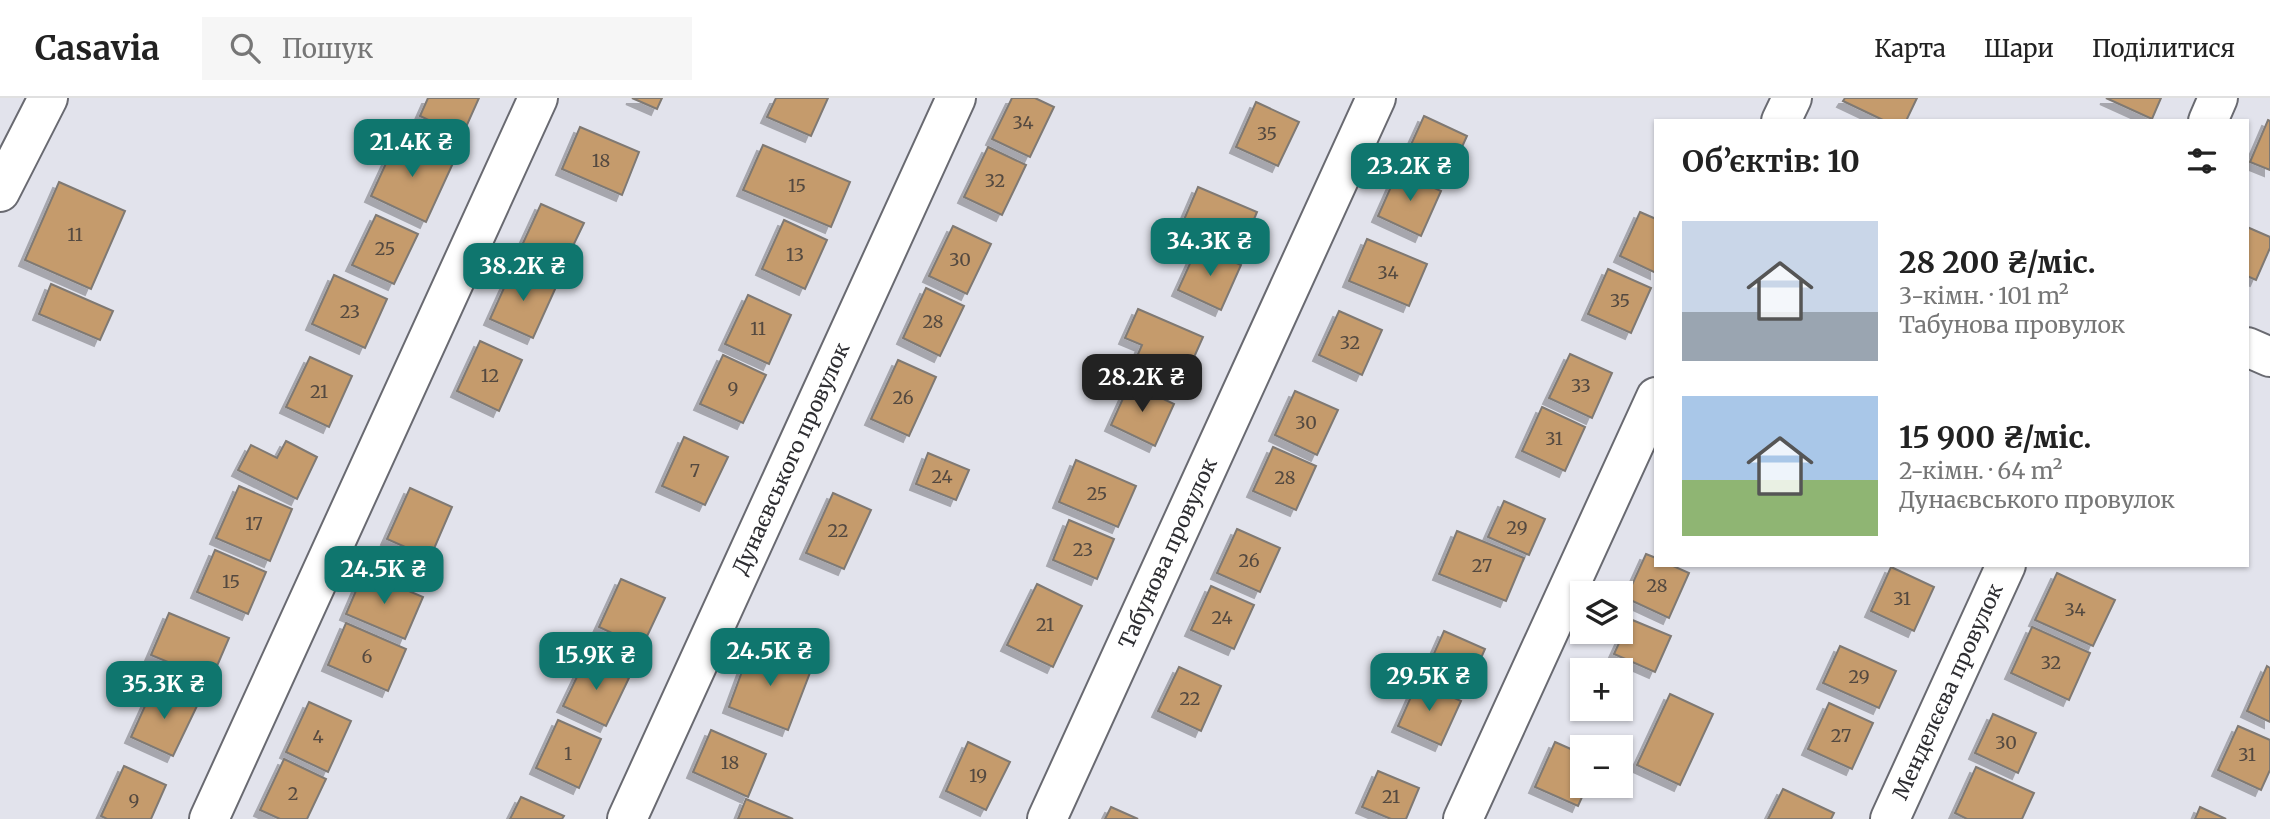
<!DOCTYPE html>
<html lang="uk">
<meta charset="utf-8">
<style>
body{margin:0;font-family:Merriweather,serif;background:#f6f6f6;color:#222;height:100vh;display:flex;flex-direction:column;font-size:26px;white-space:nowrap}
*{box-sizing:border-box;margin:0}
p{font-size:23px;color:#767676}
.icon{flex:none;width:38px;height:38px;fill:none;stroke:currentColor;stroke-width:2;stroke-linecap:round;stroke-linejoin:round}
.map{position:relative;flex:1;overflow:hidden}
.drawer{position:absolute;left:1654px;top:21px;width:595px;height:448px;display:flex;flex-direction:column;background:#fff;border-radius:0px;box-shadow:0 2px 5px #0004}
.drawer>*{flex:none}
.buttons{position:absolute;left:1570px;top:483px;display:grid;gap:14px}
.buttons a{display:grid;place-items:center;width:63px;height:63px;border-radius:0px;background:#fff;box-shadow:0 2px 5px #0004;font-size:35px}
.price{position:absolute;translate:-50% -60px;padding:0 16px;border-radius:14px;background:#0f766e;color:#fff;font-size:23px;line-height:46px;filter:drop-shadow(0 2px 4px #0008)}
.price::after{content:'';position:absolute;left:50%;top:42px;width:21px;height:16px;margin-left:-10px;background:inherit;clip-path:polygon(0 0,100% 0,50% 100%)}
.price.current{background:#222;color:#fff}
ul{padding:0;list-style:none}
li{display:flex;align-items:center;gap:21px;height:175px;padding:0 28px}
li span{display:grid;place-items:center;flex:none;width:196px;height:140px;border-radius:0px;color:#555}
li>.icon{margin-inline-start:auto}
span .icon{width:84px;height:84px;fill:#fffc;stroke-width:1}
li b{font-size:30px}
h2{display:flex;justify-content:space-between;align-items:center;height:84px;padding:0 28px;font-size:30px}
header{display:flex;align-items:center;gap:42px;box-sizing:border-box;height:98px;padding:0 35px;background:#fff;border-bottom:2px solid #e0e0e0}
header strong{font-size:33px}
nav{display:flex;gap:38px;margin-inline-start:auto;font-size:24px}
.search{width:490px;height:63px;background:#f6f6f6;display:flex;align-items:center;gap:18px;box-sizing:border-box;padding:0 24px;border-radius:0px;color:#767676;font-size:26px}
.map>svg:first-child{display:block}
.building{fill:#c59b6c;stroke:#7f7973;stroke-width:2;filter:url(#shadow)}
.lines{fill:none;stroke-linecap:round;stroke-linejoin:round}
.minor-casing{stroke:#696a71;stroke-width:42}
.minor{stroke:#fff;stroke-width:38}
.labels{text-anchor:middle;stroke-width:5;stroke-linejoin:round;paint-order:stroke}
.number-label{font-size:18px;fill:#544940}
.street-label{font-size:21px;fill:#2e2e32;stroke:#fff}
</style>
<header>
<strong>Casavia</strong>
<div class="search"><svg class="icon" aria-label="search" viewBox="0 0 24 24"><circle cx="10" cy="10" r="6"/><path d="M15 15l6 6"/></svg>Пошук</div>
<nav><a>Карта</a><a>Шари</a><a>Поділитися</a></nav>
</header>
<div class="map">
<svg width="2270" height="721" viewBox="0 0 2270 721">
<defs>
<filter id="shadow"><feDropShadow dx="-6" dy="6" stdDeviation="0" flood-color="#0004"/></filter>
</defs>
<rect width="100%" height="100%" fill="#e2e3ec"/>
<!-- building -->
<g class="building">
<path d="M 428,0 L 479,0 L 462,38 L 420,18 Z"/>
<path d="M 632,0 L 662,0 L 657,11 Z"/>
<path d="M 776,0 L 828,0 L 811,38 L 767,19 Z"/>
<path d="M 1012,0 L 1035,0 L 1054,9 L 1030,59 L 992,41 Z"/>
<path d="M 1845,0 L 1917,0 L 1906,23 L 1885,23 L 1843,3 Z"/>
<path d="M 2106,0 L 2161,0 L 2152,21 Z"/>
<path d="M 1256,4 L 1299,24 L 1278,68 L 1236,49 Z"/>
<path d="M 1424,18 L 1467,38 L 1447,82 L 1404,62 Z"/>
<path d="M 2268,22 L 2270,23 L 2270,72 L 2250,64 Z"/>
<path d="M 580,29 L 639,54 L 622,97 L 562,71 Z"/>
<path d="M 399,37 L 454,63 L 426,124 L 371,98 Z"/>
<path d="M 763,47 L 850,84 L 831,129 L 743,92 Z"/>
<path d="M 988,49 L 1026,67 L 1002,117 L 964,99 Z"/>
<path d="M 1398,73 L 1441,93 L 1421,138 L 1378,118 Z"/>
<path d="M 59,84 L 125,113 L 91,191 L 25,162 Z"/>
<path d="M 1198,89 L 1257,114 L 1239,157 L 1180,131 Z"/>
<path d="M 541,106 L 584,125 L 560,175 L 518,156 Z"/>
<path d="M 1640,114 L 1656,121 L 1656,175 L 1620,158 Z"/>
<path d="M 376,117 L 418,136 L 394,186 L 352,167 Z"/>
<path d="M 784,122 L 827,142 L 805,191 L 762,171 Z"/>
<path d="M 953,128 L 991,146 L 967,196 L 929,178 Z"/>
<path d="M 2247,129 L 2270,139 L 2270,150 L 2256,182 L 2247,178 Z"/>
<path d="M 1367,141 L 1427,166 L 1409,208 L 1349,183 Z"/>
<path d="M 1198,148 L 1241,167 L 1221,212 L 1178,192 Z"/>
<path d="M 513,170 L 556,189 L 533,240 L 490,221 Z"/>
<path d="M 1608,171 L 1651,190 L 1631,235 L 1588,216 Z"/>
<path d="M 334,177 L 387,201 L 365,250 L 312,226 Z"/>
<path d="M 51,186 L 113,213 L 100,242 L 39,216 Z"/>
<path d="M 926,190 L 964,208 L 940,258 L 903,240 Z"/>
<path d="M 748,197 L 791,217 L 769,266 L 725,246 Z"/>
<path d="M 1138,211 L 1203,239 L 1179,293 L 1131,272 L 1142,247 L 1125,240 Z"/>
<path d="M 1339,213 L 1382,232 L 1362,277 L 1319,257 Z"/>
<path d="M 480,243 L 522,262 L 499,313 L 457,293 Z"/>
<path d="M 1570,256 L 1612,275 L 1592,320 L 1549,300 Z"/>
<path d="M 723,257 L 766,277 L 743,325 L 700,306 Z"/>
<path d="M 310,259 L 352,278 L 329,329 L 286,309 Z"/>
<path d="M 898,262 L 936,279 L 909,338 L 871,321 Z"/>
<path d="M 1130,285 L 1174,306 L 1155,348 L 1111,327 Z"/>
<path d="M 1295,293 L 1338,312 L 1317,357 L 1275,337 Z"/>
<path d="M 1542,309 L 1585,329 L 1565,373 L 1522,353 Z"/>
<path d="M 684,339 L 728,359 L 705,407 L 662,388 Z"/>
<path d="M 286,343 L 317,359 L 297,401 L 238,372 L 251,347 L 277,360 Z"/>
<path d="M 1273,349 L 1316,368 L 1296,412 L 1253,393 Z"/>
<path d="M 928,355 L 969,372 L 956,402 L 916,386 Z"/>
<path d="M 1076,362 L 1136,388 L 1118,429 L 1059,404 Z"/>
<path d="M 239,388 L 292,411 L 270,463 L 216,440 Z"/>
<path d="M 410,390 L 452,409 L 430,460 L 387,441 Z"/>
<path d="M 833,395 L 871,412 L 844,471 L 806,455 Z"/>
<path d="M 1504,403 L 1545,421 L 1529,457 L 1488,439 Z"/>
<path d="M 1069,422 L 1114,441 L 1097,481 L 1053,462 Z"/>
<path d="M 1237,431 L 1280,450 L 1260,494 L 1217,475 Z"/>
<path d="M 1457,433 L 1524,460 L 1506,503 L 1439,476 Z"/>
<path d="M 215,452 L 266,474 L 248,516 L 197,494 Z"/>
<path d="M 1646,456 L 1656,460 L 1656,467 L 1671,467 L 1689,475 L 1669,520 L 1626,500 Z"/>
<path d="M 1891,469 L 1934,489 L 1914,533 L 1871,513 Z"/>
<path d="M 364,474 L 423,499 L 405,541 L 346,516 Z"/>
<path d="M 2057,475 L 2115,502 L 2093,548 L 2035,522 Z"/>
<path d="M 621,481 L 665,500 L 642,549 L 599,529 Z"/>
<path d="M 1037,486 L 1082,508 L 1053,569 L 1007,547 Z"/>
<path d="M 1211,488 L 1254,507 L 1234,551 L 1191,532 Z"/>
<path d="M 169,515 L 229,540 L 211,582 L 151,557 Z"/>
<path d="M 1630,521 L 1671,538 L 1655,574 L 1614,556 Z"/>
<path d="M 346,525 L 406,551 L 388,593 L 328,567 Z"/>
<path d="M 2032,529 L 2090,555 L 2069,602 L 2011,575 Z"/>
<path d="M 1444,533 L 1485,551 L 1469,587 L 1428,569 Z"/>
<path d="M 1840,548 L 1896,573 L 1879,610 L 1823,585 Z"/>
<path d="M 751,549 L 811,572 L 788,632 L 729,609 Z"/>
<path d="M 586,560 L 629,580 L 606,628 L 563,608 Z"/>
<path d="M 2267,568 L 2270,570 L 2270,624 L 2247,613 Z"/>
<path d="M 1179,569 L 1221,588 L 1201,633 L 1158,613 Z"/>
<path d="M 1418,583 L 1461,603 L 1441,647 L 1398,628 Z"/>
<path d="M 154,588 L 197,608 L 173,658 L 131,639 Z"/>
<path d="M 1670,596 L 1713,616 L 1680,687 L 1637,667 Z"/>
<path d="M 309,604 L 351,623 L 328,674 L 286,654 Z"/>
<path d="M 1829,605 L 1873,625 L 1852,671 L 1808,651 Z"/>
<path d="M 1993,616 L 2036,635 L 2018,675 L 1975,655 Z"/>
<path d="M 558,622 L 601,641 L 579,690 L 536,670 Z"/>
<path d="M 2238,628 L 2270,642 L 2270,672 L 2261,692 L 2218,672 Z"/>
<path d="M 711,632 L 766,656 L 748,699 L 693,674 Z"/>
<path d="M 968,644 L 1010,664 L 986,712 L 946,693 Z"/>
<path d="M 1555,644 L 1582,656 L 1582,688 L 1587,688 L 1578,708 L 1535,689 Z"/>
<path d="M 284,661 L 326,681 L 307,721 L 280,721 L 260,712 Z"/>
<path d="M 124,668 L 166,687 L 151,721 L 107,721 L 101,718 Z"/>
<path d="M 1976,669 L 2034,695 L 2022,721 L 1967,721 L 1955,715 Z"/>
<path d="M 1378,673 L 1419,690 L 1406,721 L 1391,721 L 1362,709 Z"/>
<path d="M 1783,691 L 1834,715 L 1831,721 L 1768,721 Z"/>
<path d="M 521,699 L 564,718 L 562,721 L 510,721 Z"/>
<path d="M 746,701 L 793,721 L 738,721 Z"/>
<path d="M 1111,709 L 1138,721 L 1105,721 Z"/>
<path d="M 2200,709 L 2226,721 L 2195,721 Z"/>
</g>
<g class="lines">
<defs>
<g id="minor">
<path d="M 1781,23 L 1792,0"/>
<path d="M 2208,23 L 2218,0"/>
<path d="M 0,94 L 48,0"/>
<path d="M 2247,249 L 2270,259"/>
<path d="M 209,721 L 538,0"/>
<path id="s1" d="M 627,721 L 956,0"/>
<path id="s2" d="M 1047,721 L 1376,0"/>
<path d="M 1463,721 L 1656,299"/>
<path id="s3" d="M 1890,721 L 2006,467"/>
</g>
</defs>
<!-- minor casing -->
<use href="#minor" class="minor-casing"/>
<!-- minor -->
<use href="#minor" class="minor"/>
</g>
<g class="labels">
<!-- number labels -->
<g class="number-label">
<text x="1023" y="31">34</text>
<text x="1267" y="42">35</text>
<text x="601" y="69">18</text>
<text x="995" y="89">32</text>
<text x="797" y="94">15</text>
<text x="75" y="143">11</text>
<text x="385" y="157">25</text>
<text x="795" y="163">13</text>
<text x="960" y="168">30</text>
<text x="1388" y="181">34</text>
<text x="1620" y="209">35</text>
<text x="350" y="220">23</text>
<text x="933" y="230">28</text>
<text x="758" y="237">11</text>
<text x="1350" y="251">32</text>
<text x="490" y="284">12</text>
<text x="1581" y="294">33</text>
<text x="733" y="297">9</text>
<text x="319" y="300">21</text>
<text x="903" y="306">26</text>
<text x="1306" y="331">30</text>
<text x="1554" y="347">31</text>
<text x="695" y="379">7</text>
<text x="942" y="385">24</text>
<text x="1285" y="386">28</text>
<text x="1097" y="402">25</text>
<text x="254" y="432">17</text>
<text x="1517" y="436">29</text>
<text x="838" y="439">22</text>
<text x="1083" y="458">23</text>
<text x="1249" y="469">26</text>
<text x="1482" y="474">27</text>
<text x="231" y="490">15</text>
<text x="1657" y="494">28</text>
<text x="1902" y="507">31</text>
<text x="2075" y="518">34</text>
<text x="1222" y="526">24</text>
<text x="1045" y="533">21</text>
<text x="367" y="565">6</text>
<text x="2051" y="571">32</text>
<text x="1859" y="585">29</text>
<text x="1190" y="607">22</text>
<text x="1841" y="644">27</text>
<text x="318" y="645">4</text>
<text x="2006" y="651">30</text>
<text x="568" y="662">1</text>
<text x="2247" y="663">31</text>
<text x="730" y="671">18</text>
<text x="978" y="684">19</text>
<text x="293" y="702">2</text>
<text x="1391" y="705">21</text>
<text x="134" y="709">9</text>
</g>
<!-- street labels -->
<g class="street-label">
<text dy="7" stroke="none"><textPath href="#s1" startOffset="396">Дунаєвського провулок</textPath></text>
<text dy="7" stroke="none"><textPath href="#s2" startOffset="292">Табунова провулок</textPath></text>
<text dy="7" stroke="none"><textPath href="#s3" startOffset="140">Менделєєва провулок</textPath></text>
</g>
</g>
</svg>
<div class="buttons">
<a><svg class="icon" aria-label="layers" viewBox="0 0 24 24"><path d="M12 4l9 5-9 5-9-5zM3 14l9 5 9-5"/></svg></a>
<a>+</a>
<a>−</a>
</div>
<b class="price" style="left:412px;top:81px">21.4K ₴</b>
<b class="price" style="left:1410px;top:105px">23.2K ₴</b>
<b class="price" style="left:1210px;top:180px">34.3K ₴</b>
<b class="price" style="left:523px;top:205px">38.2K ₴</b>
<b class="price current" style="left:1142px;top:316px">28.2K ₴</b>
<b class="price" style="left:384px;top:508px">24.5K ₴</b>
<b class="price" style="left:770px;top:590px">24.5K ₴</b>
<b class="price" style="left:596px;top:594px">15.9K ₴</b>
<b class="price" style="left:1429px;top:615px">29.5K ₴</b>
<b class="price" style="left:164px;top:623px">35.3K ₴</b>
<section class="drawer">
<h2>Об’єктів: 10<svg class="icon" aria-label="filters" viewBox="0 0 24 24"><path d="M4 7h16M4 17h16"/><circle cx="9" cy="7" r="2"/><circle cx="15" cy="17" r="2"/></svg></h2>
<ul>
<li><span style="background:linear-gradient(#c9d6e8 65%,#9aa5b1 0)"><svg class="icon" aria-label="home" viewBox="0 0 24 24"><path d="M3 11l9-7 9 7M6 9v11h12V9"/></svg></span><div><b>28 200 ₴/міс.</b><p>3-кімн. · 101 m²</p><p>Табунова провулок</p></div></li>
<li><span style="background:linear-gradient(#a9c7e8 60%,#8fb573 0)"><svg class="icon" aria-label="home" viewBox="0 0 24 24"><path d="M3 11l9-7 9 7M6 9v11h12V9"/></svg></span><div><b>15 900 ₴/міс.</b><p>2-кімн. · 64 m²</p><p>Дунаєвського провулок</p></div></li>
</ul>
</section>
</div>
